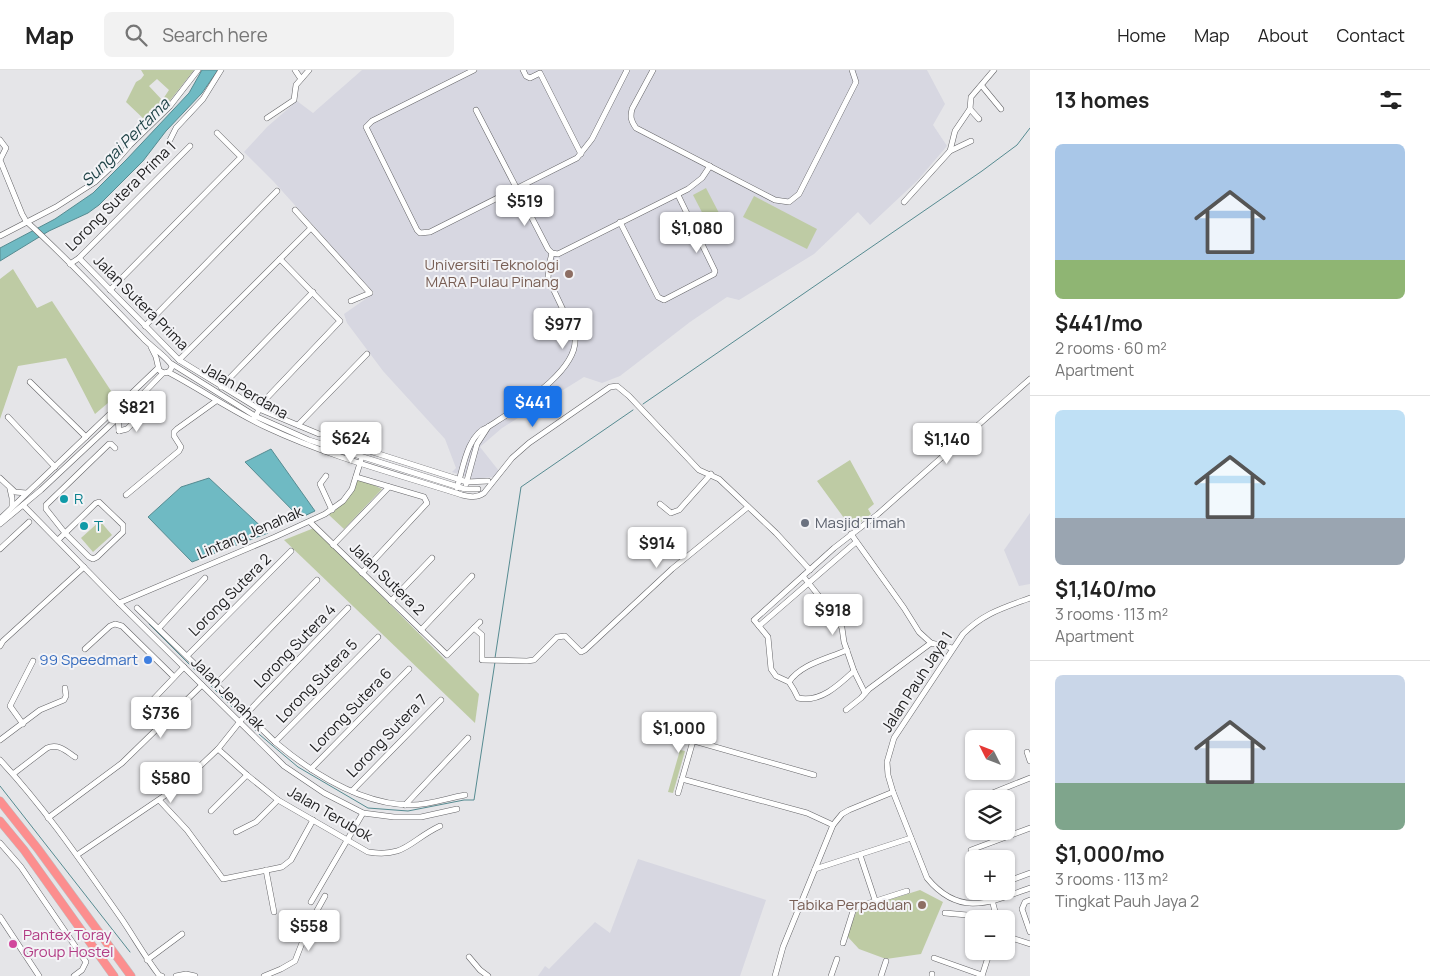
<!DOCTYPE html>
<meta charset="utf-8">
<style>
body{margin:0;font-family:Manrope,sans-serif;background:#f2f2f2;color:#222;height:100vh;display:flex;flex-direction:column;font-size:19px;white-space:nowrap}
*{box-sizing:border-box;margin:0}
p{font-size:16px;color:#767676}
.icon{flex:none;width:28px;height:28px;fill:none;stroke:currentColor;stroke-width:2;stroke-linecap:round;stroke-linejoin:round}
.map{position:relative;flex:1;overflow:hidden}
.sheet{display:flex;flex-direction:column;background:#fff;width:400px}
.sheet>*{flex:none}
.needle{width:32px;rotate:312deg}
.fabs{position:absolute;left:965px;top:660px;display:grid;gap:10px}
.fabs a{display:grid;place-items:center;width:50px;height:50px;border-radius:8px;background:#fff;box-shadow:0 1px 4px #0004;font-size:25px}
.price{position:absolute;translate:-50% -42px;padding:0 11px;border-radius:5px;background:#fff;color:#222;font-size:16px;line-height:32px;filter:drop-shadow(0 1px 2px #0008)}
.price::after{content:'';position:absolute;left:50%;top:30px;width:15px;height:11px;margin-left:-8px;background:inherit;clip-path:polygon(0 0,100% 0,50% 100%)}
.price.current{background:#1a73e8;color:#fff}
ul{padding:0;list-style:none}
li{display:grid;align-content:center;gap:10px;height:265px;padding:0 25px}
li+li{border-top:1px solid #e0e0e0}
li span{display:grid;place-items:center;height:155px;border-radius:8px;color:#555}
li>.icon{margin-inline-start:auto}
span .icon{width:90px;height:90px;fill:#fffc;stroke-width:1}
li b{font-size:21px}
h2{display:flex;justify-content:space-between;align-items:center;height:60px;padding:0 25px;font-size:21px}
header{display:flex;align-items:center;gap:30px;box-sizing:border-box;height:70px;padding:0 25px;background:#fff;border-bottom:1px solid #e0e0e0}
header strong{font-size:24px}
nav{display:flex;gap:28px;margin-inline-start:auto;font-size:18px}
.search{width:350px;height:45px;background:#f2f2f2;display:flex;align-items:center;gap:12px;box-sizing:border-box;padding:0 18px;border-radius:8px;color:#767676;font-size:19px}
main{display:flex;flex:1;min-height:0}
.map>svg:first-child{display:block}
.built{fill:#d7d7e1}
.green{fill:#becba4}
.water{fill:#6fbac3;stroke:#568b91}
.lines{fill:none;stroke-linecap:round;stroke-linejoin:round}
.stream{stroke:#568b91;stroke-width:1}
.minor-casing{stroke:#646467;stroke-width:6}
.highway-casing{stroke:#bfbfc0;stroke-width:9}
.minor{stroke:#fff;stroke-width:5}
.highway{stroke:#fc8e8e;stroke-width:8}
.education-dot{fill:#8d6e63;stroke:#f3f3f6;stroke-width:2}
.culture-dot{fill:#0f9aa8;stroke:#f3f3f6;stroke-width:2}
.worship-dot{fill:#6b7280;stroke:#f3f3f6;stroke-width:2}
.shop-dot{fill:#3f7fe0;stroke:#f3f3f6;stroke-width:2}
.hotel-dot{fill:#d1479c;stroke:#f3f3f6;stroke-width:2}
.labels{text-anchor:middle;stroke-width:4;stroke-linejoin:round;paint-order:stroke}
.street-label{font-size:15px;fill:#1c1c1d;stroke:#f3f3f6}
.education-label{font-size:15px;fill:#785e54;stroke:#f3f3f6;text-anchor:end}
.culture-label{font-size:15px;fill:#0d838f;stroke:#f3f3f6;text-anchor:start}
.worship-label{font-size:15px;fill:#5b616d;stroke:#f3f3f6;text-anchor:start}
.shop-label{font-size:15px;fill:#366cbe;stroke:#f3f3f6;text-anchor:end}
.hotel-label{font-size:15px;fill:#b23c85;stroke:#f3f3f6;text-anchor:start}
.water-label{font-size:16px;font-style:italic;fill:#1e4246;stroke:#f3f3f6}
</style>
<header>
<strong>Map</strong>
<div class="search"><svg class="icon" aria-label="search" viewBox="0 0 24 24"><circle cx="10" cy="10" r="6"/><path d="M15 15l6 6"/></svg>Search here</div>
<nav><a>Home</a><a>Map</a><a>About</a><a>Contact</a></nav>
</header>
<main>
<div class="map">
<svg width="1030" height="906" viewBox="0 0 1030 906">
<rect width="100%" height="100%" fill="#e5e5e8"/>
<!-- built -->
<g class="built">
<path d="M 362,0 L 927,0 L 945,34 L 933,55 L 947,76 L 917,111 L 870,155 L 858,142 L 814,184 L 739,230 L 727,227 L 690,252 L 620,306 L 602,313 L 584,307 L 502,358 L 480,377 L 499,401 L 494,407 L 473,409 L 452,402 L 456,398 L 445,369 L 383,301 L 347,253 L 344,244 L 374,223 L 274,112 L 244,82 L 267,57 L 297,31 L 313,43 Z"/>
<path d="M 1030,443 L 1030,514 L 1019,516 L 1004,480 Z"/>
<path d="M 638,789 L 766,830 L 740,906 L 538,906 L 545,896 L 549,899 L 595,852 L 610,863 Z"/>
</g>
<!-- green -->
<g class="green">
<path d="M 141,0 L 194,0 L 168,33 L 163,29 L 169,20 L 157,9 L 149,16 L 163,31 L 147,52 L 126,32 L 136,12 L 141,9 L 144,5 Z"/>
<path d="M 706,118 L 719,143 L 706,150 L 693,125 Z"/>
<path d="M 754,126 L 817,159 L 807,179 L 743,147 Z"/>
<path d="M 13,199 L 37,238 L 52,231 L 115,327 L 95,344 L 66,288 L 18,296 L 0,349 L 0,209 Z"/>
<path d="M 850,390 L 874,434 L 868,439 L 871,444 L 852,459 L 817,411 Z"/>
<path d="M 356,407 L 382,419 L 344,459 L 329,445 L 343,431 Z"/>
<path d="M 100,451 L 112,465 L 93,482 L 81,468 Z"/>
<path d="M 314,458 L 479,624 L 475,653 L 284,470 Z"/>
<path d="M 680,680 L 685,681 L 673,723 L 668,722 Z"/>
<path d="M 920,820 L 943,832 L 921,884 L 886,889 L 859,879 L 847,866 L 857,840 Z"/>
</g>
<!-- water -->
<g class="water">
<path d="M 202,0 L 218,0 L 202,23 L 166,61 L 143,91 L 99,135 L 88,143 L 49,161 L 0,191 L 0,178 L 55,149 L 93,123 L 126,90 L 189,23 Z"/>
<path d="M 271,379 L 315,441 L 300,448 L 245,392 Z"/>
<path d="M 209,408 L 268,463 L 192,492 L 148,447 L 181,417 Z"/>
</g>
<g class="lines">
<!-- stream -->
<g class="stream">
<path d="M 643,334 L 982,101 L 1017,75 L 1030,58"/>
<path d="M 149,554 L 242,647"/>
<path d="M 495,588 L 521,417 L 633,340"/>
<path d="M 245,650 L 260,665 L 298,697 L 368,738 L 408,741 L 464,730 L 474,730 L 495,592"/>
<path d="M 0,716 L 130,882"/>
</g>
<defs>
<g id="minor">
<path d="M 295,0 L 301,9"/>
<path d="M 474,0 L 372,51 L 366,57 L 417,160 L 420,163 L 430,162 L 577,88 L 592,69 L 627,0"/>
<path d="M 523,0 L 526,6 L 530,8 L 540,3 L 581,84"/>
<path d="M 653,0 L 632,39 C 630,47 631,51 636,58 L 775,130 L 789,132 L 799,124 L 856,12 L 852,0"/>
<path d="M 982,16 L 1001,39"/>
<path d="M 970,39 L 979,49"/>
<path d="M 476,40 L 548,179 L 552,183 L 558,184 L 688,119 L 702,108 L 710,96"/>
<path d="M 267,48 L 294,30 L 296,15 L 309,0"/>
<path d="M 0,70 L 6,78 L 0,90 L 22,144 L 26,151 C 67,188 105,229 143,268 C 149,275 171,290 172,297 L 169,302 L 163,303 L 159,300 L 156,287 L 151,277"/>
<path d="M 170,70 L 176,58 L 203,29 L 221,0"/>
<path d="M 950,81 L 971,71"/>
<path d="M 904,132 L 950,81 L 955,61 L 970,39 L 971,27 L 994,0"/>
<path d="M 295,140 L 370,223 L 351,231"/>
<path d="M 620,152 L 658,227 L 664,230 L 714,204 L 715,201 L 678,125"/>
<path d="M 0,166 L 56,137 L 95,112 L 109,99 L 130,75 L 170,36 L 198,0"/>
<path d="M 79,188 L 179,290 L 259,339 L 319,364"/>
<path d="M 70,194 L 79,188 L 190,76"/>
<path d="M 110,220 L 241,87 L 217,63"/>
<path d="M 145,256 L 277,121"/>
<path d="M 179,290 L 311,158"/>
<path d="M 172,294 L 255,346 L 309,370 L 465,419 L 478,419"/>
<path d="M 168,302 C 202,320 233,342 268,358 C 330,387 397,404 462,425 C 470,427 477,428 484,423 L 512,388 L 529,373 L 610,317 L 617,316 L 629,326 L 699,400 L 719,409 L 776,463 L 810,500"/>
<path d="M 30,312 L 86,367"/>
<path d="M 221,317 L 313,222"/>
<path d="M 8,347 L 55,397"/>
<path d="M 118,347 L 119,361"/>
<path d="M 254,349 L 263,332 L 340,251 L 280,189"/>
<path d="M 298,355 L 367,284"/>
<path d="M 119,361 L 127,359 L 144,342"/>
<path d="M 332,378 L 338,371 L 467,412 L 488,411"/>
<path d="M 326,406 L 320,414 L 332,440"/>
<path d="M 356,407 L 424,427 L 427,433 L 362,503"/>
<path d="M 0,408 L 15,422 L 26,423"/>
<path d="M 466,414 L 477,374 L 488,357"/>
<path d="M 457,418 C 463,399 467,364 488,357 C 512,341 585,299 574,263 L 548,208 L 549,195 L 552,183"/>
<path d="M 10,419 L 12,428 L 12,437"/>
<path d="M 126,425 L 179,381 L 181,377 L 174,366 L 174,362 L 177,359 L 216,331"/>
<path d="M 660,434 L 671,443 L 679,440 L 711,404"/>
<path d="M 23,435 L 119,533 L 284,696 L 324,723 L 363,743 L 394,747 L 421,747 L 457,739"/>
<path d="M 0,449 L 158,298"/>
<path d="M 310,452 L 447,585 L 480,552"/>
<path d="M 0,454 L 41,420 L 137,330 L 163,303"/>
<path d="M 851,464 L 904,538 L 919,562 L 931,573 L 952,578"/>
<path d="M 58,470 L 96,433 L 99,432 L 123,455 L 123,462 L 97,487 L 93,489 L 89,487 L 65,463 L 46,439 L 46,435 L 109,374 L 111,374 L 115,378"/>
<path d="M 333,475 L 389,417"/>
<path d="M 0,479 L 29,452"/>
<path d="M 803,506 L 834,545 L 842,558 L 844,572 L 854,601 L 865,623"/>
<path d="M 1030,528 C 1003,538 984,543 963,564 L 894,668 L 887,692 L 888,705 L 893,722 L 927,808 C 959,847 989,833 1030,818"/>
<path d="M 391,531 L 432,488"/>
<path d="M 119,533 L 275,467 L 325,444 L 343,431 L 352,419 L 361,390"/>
<path d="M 137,538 L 275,672 C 312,703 362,735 412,735 C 429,735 448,728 465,725"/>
<path d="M 759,556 L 856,472"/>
<path d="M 159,558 L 205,508"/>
<path d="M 474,558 L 482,565 L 482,590 L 527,591 L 534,590 L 557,567 L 565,566 L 581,582 L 585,580 L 672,499 L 748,437"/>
<path d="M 421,560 L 472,506"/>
<path d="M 0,576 L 3,571 L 84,497"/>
<path d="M 85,579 L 110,556 L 115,554 L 122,556 L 174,607"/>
<path d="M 187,586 L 291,481"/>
<path d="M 854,601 C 839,615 820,633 798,628 L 794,620 L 789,612 L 776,606 L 771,599 L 768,567 L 754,550 L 834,478 L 878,444 L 1030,309"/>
<path d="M 789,612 C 801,594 827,589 847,580"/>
<path d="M 216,614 L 317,510"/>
<path d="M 846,640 L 861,628 L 869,619 L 931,573"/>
<path d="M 23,654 L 10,636 L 33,591"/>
<path d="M 162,654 L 146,637 L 184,597"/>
<path d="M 673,665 L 814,705"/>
<path d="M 0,670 L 40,640 L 64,630 L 66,626 L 65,618"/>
<path d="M 275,672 L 378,567"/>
<path d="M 218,679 L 247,705 L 278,730 L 368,782 C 406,788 410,770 440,756"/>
<path d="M 1027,682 L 1030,691"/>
<path d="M 0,690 C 45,738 83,794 121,848 C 134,867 145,887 159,905 L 162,906"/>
<path d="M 311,699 L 409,599"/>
<path d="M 13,704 L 47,678 C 58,673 66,681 75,687"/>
<path d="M 682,709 L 807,743 L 833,755"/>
<path d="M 352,721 L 441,630"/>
<path d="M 678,723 L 699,650"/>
<path d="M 980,728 L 1030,708"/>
<path d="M 159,730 L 187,760 L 223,809 L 282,797 L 291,790 L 313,750"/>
<path d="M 405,735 L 468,668"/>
<path d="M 211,741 L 247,705"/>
<path d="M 48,748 L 122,693 L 202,615"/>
<path d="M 236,762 L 256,752 L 278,730"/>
<path d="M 0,773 L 21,797 L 86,892 L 82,900 L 74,906"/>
<path d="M 971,780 L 1030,758"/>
<path d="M 77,785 L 179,716 L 218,679 L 246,644 L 348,538"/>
<path d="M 860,785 L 875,830"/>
<path d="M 815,799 L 911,768"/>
<path d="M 266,800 L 274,842"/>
<path d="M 1006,812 L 1030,803"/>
<path d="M 992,821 L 991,826 L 997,849"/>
<path d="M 1030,830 L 1025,832 L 1022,839 L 1030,862"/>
<path d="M 311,832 L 363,743"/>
<path d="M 945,843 L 989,847 L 996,845"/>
<path d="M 0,847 L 39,906"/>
<path d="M 1006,866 L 1030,874"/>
<path d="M 843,873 L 854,838 L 907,821"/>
<path d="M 469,887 L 480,900 L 488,906"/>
<path d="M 934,888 L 982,905"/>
<path d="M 147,890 L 182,864"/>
<path d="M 176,906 L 186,904 L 195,906"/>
<path d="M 264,906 L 281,899 L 295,891 L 309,855 L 325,826"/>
<path d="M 775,906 L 783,877 L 833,755 L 842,744 L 849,740 L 893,722"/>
<path d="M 831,906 L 837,889"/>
<path d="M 881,906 L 886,891"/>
<path d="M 932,906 L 932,904"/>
<path d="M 982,906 L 990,881"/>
</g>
<g id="highway">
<path d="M 0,731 L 38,779 L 131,906"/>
<path d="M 0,751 L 24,780 L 114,906"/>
</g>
</defs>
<!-- minor casing -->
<use href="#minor" class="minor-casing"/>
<!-- highway casing -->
<use href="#highway" class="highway-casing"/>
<!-- minor -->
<use href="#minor" class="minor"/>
<!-- highway -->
<use href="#highway" class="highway"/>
</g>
<!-- markers -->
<g class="education-dot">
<circle cx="569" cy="204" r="5"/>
<circle cx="922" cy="835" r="5"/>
</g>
<g class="culture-dot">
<circle cx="64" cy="429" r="5"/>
<circle cx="84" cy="456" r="5"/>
</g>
<circle class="worship-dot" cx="805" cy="453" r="5"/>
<circle class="shop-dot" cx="148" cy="590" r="5"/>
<circle class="hotel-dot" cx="13" cy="874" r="5"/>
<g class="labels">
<!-- street labels -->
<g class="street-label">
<text transform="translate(121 126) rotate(-45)" y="5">Lorong Sutera Prima 1</text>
<text transform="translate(141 233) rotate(45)" y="5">Jalan Sutera Prima</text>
<text transform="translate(245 321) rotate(30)" y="5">Jalan Perdana</text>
<text transform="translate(250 463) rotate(-23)" y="5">Lintang Jenahak</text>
<text transform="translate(387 509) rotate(44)" y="5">Jalan Sutera 2</text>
<text transform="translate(230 525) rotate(-45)" y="5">Lorong Sutera 2</text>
<text transform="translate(295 576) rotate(-46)" y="5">Lorong Sutera 4</text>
<text transform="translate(317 611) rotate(-46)" y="5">Lorong Sutera 5</text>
<text transform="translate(917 612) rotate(-57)" y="5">Jalan Pauh Jaya 1</text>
<text transform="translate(228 624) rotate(45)" y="5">Jalan Jenahak</text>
<text transform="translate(351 640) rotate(-46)" y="5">Lorong Sutera 6</text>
<text transform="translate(387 666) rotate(-46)" y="5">Lorong Sutera 7</text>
<text transform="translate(330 744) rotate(30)" y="5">Jalan Terubok</text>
</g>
<!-- education labels -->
<g class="education-label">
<text x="559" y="200">Universiti Teknologi<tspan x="559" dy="17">MARA Pulau Pinang</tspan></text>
<text x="912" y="840">Tabika Perpaduan</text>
</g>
<!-- culture labels -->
<g class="culture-label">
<text x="74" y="434">R</text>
<text x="94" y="461">T</text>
</g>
<!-- worship labels -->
<g class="worship-label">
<text x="815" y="458">Masjid Timah</text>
</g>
<!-- shop labels -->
<g class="shop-label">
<text x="138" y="595">99 Speedmart</text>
</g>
<!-- hotel labels -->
<g class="hotel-label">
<text x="23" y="870">Pantex Toray<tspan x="23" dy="17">Group Hostel</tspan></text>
</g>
<!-- water labels -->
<g class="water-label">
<text transform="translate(125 72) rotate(-45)" y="6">Sungai Pertama</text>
</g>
</g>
</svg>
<div class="fabs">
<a><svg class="needle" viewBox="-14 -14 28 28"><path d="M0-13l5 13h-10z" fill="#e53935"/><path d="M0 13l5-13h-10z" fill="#767676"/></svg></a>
<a><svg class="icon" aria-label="layers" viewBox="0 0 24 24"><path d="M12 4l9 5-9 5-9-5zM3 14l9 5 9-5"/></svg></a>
<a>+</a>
<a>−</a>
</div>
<b class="price" style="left:525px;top:157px">$519</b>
<b class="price" style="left:697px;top:184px">$1,080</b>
<b class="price" style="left:563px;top:280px">$977</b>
<b class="price current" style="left:533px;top:358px">$441</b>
<b class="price" style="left:137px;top:363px">$821</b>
<b class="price" style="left:351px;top:394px">$624</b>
<b class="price" style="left:947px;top:395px">$1,140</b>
<b class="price" style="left:657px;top:499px">$914</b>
<b class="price" style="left:833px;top:566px">$918</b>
<b class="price" style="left:161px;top:669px">$736</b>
<b class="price" style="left:679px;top:684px">$1,000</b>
<b class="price" style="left:171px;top:734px">$580</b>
<b class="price" style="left:309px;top:882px">$558</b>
</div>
<section class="sheet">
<h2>13 homes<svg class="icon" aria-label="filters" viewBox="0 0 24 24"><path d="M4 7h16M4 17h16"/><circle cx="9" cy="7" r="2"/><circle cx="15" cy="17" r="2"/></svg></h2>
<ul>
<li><span style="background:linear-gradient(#a9c7e8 75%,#8fb573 0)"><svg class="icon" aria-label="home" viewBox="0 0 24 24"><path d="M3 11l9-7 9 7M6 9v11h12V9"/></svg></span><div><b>$441/mo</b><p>2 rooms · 60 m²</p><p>Apartment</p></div></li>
<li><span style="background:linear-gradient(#bfe0f5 70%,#9aa5b1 0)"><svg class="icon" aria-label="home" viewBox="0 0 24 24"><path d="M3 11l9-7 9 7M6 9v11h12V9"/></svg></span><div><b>$1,140/mo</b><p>3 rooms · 113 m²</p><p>Apartment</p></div></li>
<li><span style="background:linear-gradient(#c9d6e8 70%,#7fa58c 0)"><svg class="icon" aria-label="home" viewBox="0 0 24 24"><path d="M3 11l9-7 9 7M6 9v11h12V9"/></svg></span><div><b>$1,000/mo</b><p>3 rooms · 113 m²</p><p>Tingkat Pauh Jaya 2</p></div></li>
</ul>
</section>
</main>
